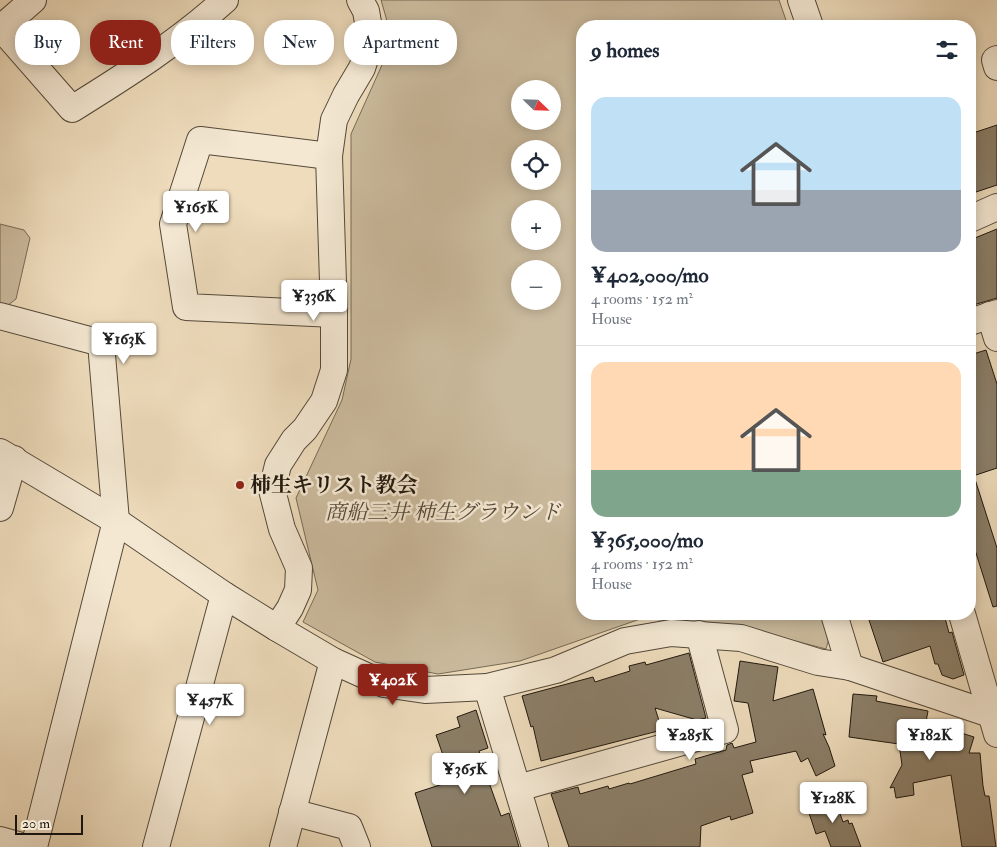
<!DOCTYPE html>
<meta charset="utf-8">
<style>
body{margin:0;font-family:"IM FELL Double Pica","Noto Serif JP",serif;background:#f6f6f7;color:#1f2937;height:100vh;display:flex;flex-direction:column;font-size:19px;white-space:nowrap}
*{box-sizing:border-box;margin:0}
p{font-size:16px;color:#747a83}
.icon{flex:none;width:28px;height:28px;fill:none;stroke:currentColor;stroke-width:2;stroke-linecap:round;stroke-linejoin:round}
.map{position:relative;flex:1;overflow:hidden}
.panel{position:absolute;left:576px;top:20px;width:400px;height:600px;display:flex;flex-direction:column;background:#fff;border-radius:20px;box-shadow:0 2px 12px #0003}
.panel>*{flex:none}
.hud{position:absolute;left:15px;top:20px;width:475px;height:45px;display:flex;gap:10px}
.needle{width:32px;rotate:113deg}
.buttons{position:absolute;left:511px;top:80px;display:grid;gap:10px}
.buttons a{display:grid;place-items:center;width:50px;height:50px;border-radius:50%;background:#fff;box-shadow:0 2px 12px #0003;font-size:25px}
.scale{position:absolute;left:15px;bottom:12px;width:68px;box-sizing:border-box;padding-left:5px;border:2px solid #20180e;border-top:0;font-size:14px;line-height:18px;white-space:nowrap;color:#20180e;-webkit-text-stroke:4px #f4e8d3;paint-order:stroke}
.price{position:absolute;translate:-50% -42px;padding:0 11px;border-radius:5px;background:#fff;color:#222;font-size:16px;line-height:32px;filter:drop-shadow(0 1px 2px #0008)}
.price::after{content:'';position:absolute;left:50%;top:30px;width:15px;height:11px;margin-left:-8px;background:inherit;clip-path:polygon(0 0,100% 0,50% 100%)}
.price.active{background:#8f2418;color:#fff}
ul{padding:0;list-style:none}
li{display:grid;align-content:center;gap:10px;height:265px;padding:0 15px}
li+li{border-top:1px solid #e0e1e3}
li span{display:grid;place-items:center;height:155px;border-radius:15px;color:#555}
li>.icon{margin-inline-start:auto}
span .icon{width:90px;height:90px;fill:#fffc;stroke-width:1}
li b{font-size:21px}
h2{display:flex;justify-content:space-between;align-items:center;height:60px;padding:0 15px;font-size:21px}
.pill{padding:0 18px;border-radius:20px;background:#fff;box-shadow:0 2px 12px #0003;font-size:18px;line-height:45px}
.pill.active{background:#8f2418;color:#fff}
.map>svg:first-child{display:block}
.green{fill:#cbbb9e;stroke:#766a56;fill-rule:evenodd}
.building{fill:#8b7e68;stroke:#20180e}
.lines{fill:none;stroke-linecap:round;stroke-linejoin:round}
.street-casing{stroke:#54493a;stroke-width:28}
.street{stroke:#f4e8d3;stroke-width:26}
.poi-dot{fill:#8f2418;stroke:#f4e8d3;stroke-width:2}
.labels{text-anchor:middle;stroke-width:5;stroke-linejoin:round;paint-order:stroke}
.poi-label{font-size:21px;font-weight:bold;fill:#20180e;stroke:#f4e8d3;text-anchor:start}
.park-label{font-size:21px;font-style:italic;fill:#534939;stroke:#f4e8d3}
</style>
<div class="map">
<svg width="997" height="847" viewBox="0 0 997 847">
<rect width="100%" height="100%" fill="#eedcbc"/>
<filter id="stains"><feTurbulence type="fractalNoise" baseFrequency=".004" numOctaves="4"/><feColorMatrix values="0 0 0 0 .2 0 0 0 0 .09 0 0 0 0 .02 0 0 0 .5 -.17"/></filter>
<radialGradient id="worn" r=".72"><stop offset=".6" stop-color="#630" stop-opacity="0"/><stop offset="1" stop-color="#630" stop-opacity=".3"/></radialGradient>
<!-- green -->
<g class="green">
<path d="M 381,0 L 779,0 L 788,26 L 582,26 L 582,614 L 823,614 L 830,635 L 826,649 L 753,630 L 643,618 L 520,661 L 438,674 L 375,662 L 303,622 L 318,590 L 296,498 L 342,400 L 351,359 L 351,134 L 382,65 L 389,28 ZM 520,89 L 552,89 L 552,121 L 520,121 ZM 520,149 L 552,149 L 552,181 L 520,181 ZM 520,209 L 552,209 L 552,241 L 520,241 ZM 520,269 L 552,269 L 552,301 L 520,301 Z"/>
<path d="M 0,224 L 24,230 L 30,238 L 16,299 L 3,309 L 0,308 Z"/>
</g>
<!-- building -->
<g class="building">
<path d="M 997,125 L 997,185 L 970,194 L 970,134 Z"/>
<path d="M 997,229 L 997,298 L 970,306 L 970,240 Z"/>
<path d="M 986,350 L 997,384 L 997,468 L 970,477 L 974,476 L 997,548 L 997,606 L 993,607 L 970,534 L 970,355 Z"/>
<path d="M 867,614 L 944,614 L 949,633 L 952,632 L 964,675 L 953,679 L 942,675 L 938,664 L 935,664 L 930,646 L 883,662 Z"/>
<path d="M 689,653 L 706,718 L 697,720 L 655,708 L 662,730 L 541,761 L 533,726 L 531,727 L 522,696 L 593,677 L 595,682 L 630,671 L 629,666 L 645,662 L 646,665 Z"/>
<path d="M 740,661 L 778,667 L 773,701 L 813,689 L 826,735 L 823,734 L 829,747 L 835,766 L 816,776 L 808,758 L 801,762 L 796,751 L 750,761 L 753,772 L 742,775 L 753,813 L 731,820 L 730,816 L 701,826 L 700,847 L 569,847 L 551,794 L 578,787 L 580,794 L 608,786 L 609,789 L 629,783 L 630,784 L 696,764 L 695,759 L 726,750 L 727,745 L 732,743 L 734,748 L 756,742 L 748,703 L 734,701 Z"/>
<path d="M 853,694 L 877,696 L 876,701 L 928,711 L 926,722 L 974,737 L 969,753 L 980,753 L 983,786 L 985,796 L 989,796 L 996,847 L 962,847 L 951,775 L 913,783 L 914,795 L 896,798 L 894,787 L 890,788 L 902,765 L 899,744 L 849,737 Z"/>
<path d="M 476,710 L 488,748 L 479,751 L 487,777 L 501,816 L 509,813 L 519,847 L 432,847 L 415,793 L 452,781 L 436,735 L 460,727 L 457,717 Z"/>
<path d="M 834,797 L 843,822 L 848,820 L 849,824 L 852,823 L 861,847 L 831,847 L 825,831 L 816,834 L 807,807 Z"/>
</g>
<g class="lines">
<defs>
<g id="street">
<path d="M 801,0 L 810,26"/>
<path d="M 1,28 L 72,109 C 125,76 179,42 225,0"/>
<path d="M 0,29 L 33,0"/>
<path d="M 997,59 L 995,60 L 997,67"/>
<path d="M 329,156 L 200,140 L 173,224 L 186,307 L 334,314"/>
<path d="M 970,219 L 997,207"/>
<path d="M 990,315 L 997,338"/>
<path d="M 0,316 L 101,343 L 116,521 L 34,847"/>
<path d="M 970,322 L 997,313"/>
<path d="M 0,452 L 116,521 L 224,595 L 277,628 L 333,661 L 384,684 L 425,690 L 487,687 L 556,670 L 625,641 L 671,633 L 741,638 L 818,662 L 850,667 L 993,715"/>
<path d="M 0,508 L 14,459"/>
<path d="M 834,614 L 850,667"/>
<path d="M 962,614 L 997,734"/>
<path d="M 277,628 L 290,608 L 298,590 L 299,568 L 282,529 L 272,490 L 278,465 L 294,440 L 305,429 L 324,401 L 334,370 L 334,314 L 329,156 L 334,120 L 346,95 L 362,68 L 371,40 L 366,11 L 360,0"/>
<path d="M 487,687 L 535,847"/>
<path d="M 518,788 L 725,730 L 699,634"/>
<path d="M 292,812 L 349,827 L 357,847"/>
<path d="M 0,840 L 25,847"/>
<path d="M 156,847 L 224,595"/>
<path d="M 283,847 L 333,661"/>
</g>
</defs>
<!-- street casing -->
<use href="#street" class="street-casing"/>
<!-- street -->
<use href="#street" class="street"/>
</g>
<!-- markers -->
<circle class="poi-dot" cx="240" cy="485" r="5"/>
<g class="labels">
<!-- poi labels -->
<g class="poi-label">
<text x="250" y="492">柿生キリスト教会</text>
</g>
<!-- park labels -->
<g class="park-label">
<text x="443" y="519">商船三井 柿生グラウンド</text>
</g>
</g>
<rect width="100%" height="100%" filter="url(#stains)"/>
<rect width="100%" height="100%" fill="url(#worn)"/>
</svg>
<div class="buttons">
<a><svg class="needle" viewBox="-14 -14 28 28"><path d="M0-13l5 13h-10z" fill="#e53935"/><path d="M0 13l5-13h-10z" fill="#747a83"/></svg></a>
<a><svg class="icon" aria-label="locate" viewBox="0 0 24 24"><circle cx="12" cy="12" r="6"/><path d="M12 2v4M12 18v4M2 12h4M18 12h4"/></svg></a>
<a>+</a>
<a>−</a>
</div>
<div class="scale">20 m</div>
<b class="price" style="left:196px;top:233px">¥165K</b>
<b class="price" style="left:314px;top:322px">¥336K</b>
<b class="price" style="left:124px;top:365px">¥163K</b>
<b class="price active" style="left:393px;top:706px">¥402K</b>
<b class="price" style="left:210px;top:726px">¥457K</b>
<b class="price" style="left:690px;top:761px">¥285K</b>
<b class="price" style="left:930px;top:761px">¥182K</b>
<b class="price" style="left:465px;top:795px">¥365K</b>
<b class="price" style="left:833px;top:824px">¥128K</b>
<div class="hud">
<a class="pill">Buy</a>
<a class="pill active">Rent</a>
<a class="pill">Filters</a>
<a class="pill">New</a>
<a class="pill">Apartment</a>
</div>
<section class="panel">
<h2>9 homes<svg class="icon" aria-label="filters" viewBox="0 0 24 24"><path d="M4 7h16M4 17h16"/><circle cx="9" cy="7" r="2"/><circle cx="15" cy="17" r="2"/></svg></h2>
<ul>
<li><span style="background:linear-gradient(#bfe0f5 60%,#9aa5b1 0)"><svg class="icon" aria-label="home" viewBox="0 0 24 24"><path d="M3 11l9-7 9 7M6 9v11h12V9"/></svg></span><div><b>¥402,000/mo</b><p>4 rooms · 152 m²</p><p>House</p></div></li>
<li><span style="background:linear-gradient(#ffd9b3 70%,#7fa58c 0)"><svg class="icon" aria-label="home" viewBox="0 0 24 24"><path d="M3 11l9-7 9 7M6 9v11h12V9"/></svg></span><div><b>¥365,000/mo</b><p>4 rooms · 152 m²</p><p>House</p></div></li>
</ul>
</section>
</div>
